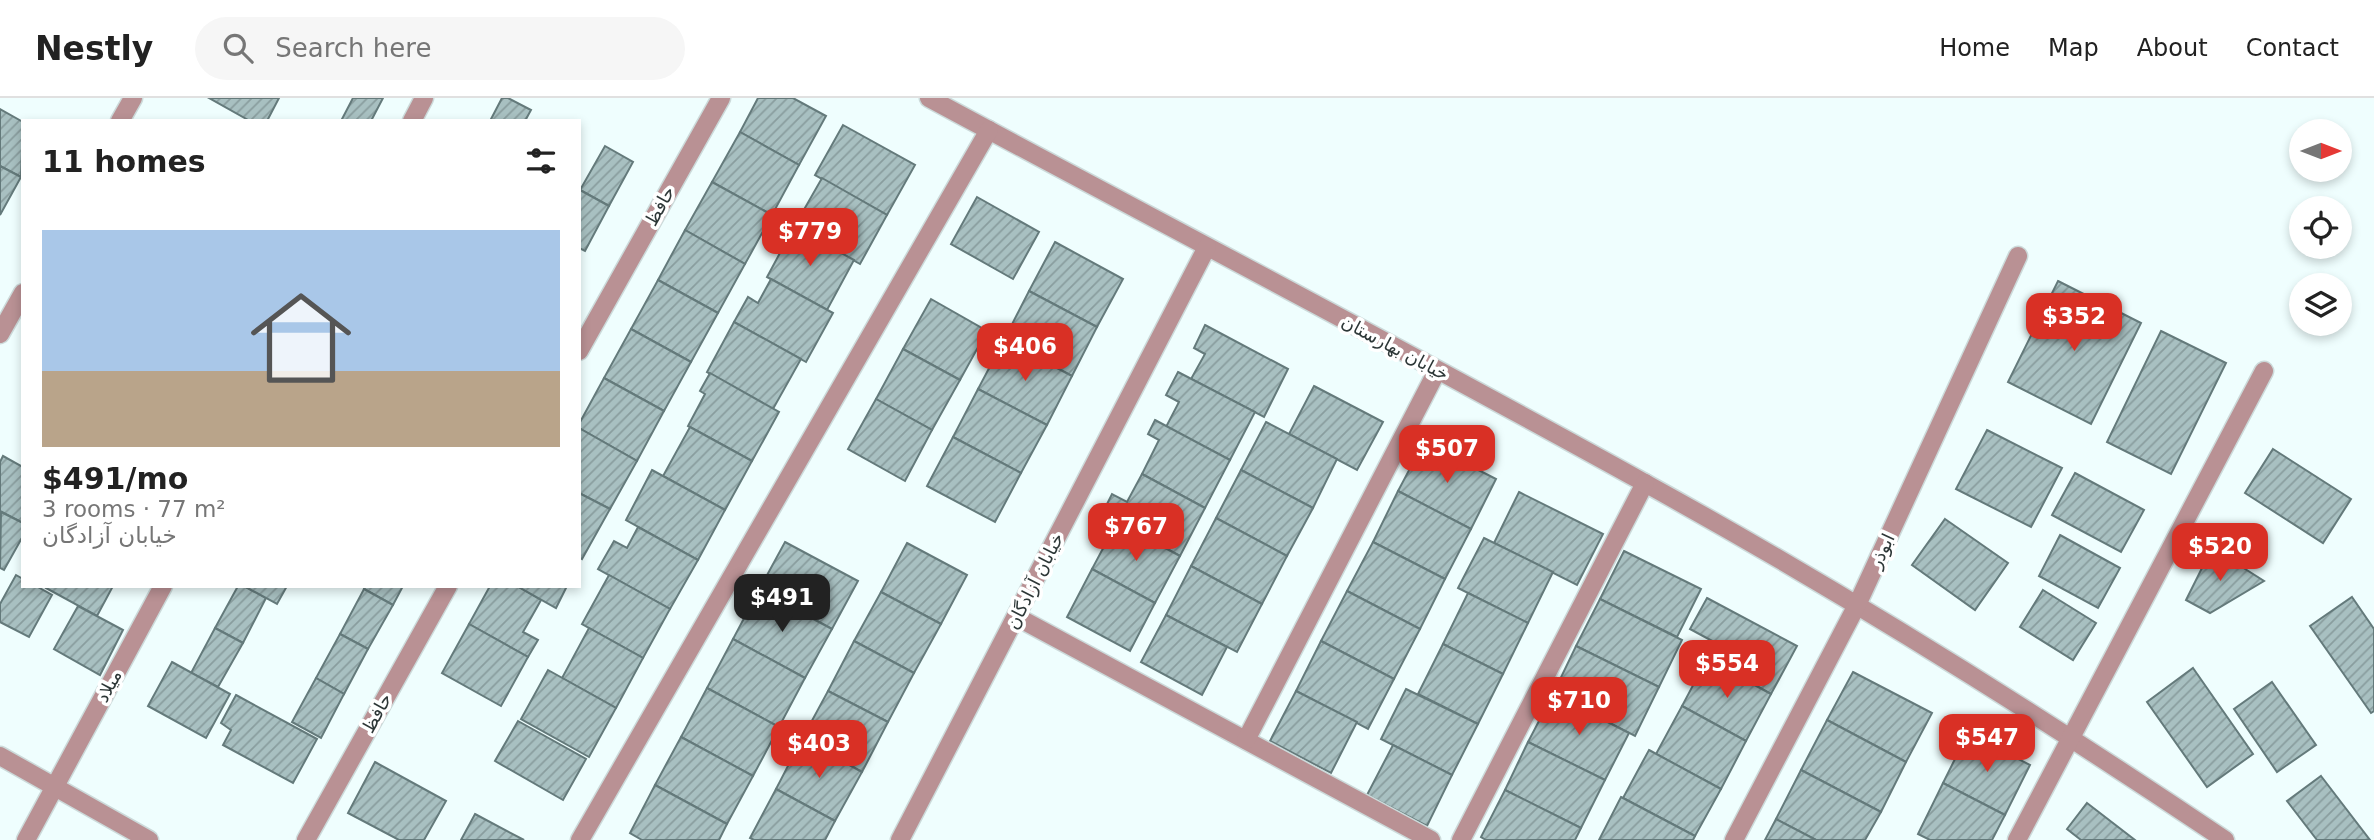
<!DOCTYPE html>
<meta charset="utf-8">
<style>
body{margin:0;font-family:"DejaVu Sans",Vazirmatn,sans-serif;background:#f6f6f6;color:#222;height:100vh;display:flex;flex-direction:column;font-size:26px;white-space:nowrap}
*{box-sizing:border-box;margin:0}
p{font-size:23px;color:#767676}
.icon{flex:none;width:38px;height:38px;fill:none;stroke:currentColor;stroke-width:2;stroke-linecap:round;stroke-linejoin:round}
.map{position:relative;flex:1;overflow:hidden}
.sheet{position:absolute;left:21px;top:21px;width:560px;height:469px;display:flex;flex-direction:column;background:#fff;border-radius:0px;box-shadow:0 4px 10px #0003}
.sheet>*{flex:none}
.needle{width:46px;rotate:90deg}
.buttons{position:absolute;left:2289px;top:21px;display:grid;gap:14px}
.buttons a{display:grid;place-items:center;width:63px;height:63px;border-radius:50%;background:#fff;box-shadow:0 4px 10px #0003;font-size:35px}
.price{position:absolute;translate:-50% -60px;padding:0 16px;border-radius:14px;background:#d93025;color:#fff;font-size:23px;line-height:46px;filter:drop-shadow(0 2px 4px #0008)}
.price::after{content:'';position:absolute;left:50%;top:42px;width:21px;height:16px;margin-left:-10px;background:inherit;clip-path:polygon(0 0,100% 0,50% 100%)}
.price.selected{background:#222;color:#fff}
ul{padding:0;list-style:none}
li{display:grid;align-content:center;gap:14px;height:371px;padding:0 21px}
li span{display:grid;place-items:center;height:217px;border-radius:0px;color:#555}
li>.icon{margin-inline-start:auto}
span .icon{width:126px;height:126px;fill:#fffc;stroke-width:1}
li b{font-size:30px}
h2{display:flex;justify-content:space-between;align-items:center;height:84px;padding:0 21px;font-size:30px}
header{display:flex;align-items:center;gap:42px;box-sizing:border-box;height:98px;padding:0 35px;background:#fff;border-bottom:2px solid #e0e0e0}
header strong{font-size:33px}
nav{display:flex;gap:38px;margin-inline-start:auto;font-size:24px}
.search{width:490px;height:63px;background:#f6f6f6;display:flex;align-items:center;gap:18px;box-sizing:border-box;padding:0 24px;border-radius:38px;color:#767676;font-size:26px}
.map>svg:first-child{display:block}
.building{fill:url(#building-hatch);stroke:#647a7b;stroke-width:2}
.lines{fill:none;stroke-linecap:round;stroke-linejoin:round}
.minor-casing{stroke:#ccdada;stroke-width:21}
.minor{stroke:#b99194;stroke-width:18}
.labels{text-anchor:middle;stroke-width:7;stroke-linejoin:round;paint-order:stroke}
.street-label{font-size:18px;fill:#2d3737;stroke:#fff}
</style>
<header>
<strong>Nestly</strong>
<div class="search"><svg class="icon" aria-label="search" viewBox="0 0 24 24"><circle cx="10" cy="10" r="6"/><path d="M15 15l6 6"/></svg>Search here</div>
<nav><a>Home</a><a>Map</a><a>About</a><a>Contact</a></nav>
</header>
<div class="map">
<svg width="2374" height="742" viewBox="0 0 2374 742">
<defs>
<pattern id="building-hatch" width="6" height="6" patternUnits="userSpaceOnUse" patternTransform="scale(1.75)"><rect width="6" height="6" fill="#a8c0c1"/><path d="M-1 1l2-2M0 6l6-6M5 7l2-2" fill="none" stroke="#899d9e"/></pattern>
</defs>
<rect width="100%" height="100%" fill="#effefe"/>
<!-- building -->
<g class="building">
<path d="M 209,0 L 279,0 L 267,23 L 250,23 Z"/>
<path d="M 353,0 L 383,0 L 371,23 L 341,23 Z"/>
<path d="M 502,0 L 508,0 L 531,12 L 525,23 L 490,23 Z"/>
<path d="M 758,0 L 793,0 L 826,18 L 799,67 L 740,34 Z"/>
<path d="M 0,11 L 23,24 L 21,79 L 0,68 Z"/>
<path d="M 843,27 L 915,67 L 887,117 L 815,77 Z"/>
<path d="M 740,34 L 799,67 L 772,117 L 712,84 Z"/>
<path d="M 605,48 L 633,64 L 609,108 L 580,92 Z"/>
<path d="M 0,68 L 21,79 L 0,117 Z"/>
<path d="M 822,80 L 887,117 L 860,166 L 794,129 Z"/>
<path d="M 712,84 L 772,117 L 745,166 L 685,132 Z"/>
<path d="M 580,92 L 609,108 L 585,153 L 579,150 Z"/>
<path d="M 977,99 L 1039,134 L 1013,181 L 951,146 Z"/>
<path d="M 794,129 L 854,162 L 827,212 L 767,179 Z"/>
<path d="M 685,132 L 745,166 L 718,215 L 658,182 Z"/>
<path d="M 1055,144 L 1123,181 L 1097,229 L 1029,193 Z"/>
<path d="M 771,181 L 833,215 L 806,264 L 734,224 L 748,199 L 758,205 Z"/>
<path d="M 658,182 L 718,215 L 691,264 L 631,231 Z"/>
<path d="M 2058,183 L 2141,225 L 2091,326 L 2008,284 Z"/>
<path d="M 1029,193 L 1097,229 L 1072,278 L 1004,242 Z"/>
<path d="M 931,201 L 987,233 L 960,282 L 903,251 Z"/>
<path d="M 734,224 L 801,261 L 773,311 L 707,274 Z"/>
<path d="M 1205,227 L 1288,271 L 1264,319 L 1191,281 L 1205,256 L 1194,250 Z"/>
<path d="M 631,231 L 691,264 L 664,313 L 604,280 Z"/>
<path d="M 2161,233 L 2226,265 L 2171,376 L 2107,344 Z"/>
<path d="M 1004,242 L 1072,278 L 1047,327 L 978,291 Z"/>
<path d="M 903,251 L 960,282 L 932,332 L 876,301 Z"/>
<path d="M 1178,274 L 1255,314 L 1230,362 L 1166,329 L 1179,304 L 1166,297 Z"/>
<path d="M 710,275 L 779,314 L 752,363 L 688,328 L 705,296 L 700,293 Z"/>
<path d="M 604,280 L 664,313 L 637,363 L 579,330 L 579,326 Z"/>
<path d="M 1314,288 L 1383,324 L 1357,372 L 1289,336 Z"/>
<path d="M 978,291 L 1047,327 L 1021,375 L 953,339 Z"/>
<path d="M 876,301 L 932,332 L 905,383 L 848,351 Z"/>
<path d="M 1155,322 L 1230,362 L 1205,410 L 1142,376 L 1159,342 L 1148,336 Z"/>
<path d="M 1266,324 L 1337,361 L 1313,410 L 1241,372 Z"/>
<path d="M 690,329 L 752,363 L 725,412 L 663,378 Z"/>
<path d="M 579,330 L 637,363 L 610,411 L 579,395 Z"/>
<path d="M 1987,332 L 2062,370 L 2031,429 L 1956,391 Z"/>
<path d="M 953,339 L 1021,375 L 995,424 L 927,388 Z"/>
<path d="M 1424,344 L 1496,381 L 1471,431 L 1398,393 Z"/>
<path d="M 2273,351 L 2351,401 L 2323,445 L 2245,395 Z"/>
<path d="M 3,358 L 23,369 L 23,425 L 0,413 L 0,364 Z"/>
<path d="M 652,372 L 725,412 L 698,462 L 626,422 Z"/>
<path d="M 1241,372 L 1313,410 L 1287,458 L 1216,420 Z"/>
<path d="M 2075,375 L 2144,412 L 2121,454 L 2052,417 Z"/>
<path d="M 1142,376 L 1205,410 L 1180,458 L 1102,416 L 1112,396 L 1127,404 Z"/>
<path d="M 1398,393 L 1471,431 L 1445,481 L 1373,444 Z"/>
<path d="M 1519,394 L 1603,436 L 1577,487 L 1494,445 Z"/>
<path d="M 579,395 L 610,411 L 582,461 L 579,459 Z"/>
<path d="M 1,414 L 23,425 L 23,438 L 4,472 L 0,470 Z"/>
<path d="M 1216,420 L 1287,458 L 1262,506 L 1191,468 Z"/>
<path d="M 1945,421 L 2008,465 L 1975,512 L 1912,467 Z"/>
<path d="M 1117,424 L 1180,458 L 1155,505 L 1092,471 Z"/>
<path d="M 638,429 L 698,462 L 670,511 L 598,471 L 614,443 L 627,450 Z"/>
<path d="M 2060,437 L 2120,470 L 2098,510 L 2039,478 Z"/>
<path d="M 1484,440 L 1553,474 L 1528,525 L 1458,490 Z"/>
<path d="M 785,444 L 858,483 L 832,531 L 759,492 Z"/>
<path d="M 1373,444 L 1445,481 L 1420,531 L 1347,493 Z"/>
<path d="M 907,445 L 967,477 L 941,526 L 881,494 Z"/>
<path d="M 2212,450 L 2264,483 L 2210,515 L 2186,502 Z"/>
<path d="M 1624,453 L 1701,491 L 1677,539 L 1600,501 Z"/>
<path d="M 1191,468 L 1262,506 L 1237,554 L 1166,517 Z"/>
<path d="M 1092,471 L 1155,505 L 1130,553 L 1067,519 Z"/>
<path d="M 16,477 L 23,481 L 23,488 L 36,488 L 52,497 L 29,539 L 0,524 L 0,506 Z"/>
<path d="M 609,477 L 670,511 L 643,560 L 582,526 Z"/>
<path d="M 47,488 L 113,488 L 97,518 L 46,490 Z"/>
<path d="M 238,488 L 244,488 L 266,500 L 243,545 L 215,530 Z"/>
<path d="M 244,488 L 287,488 L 277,506 Z"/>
<path d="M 366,488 L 403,488 L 393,507 L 364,491 Z"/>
<path d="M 490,488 L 517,488 L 541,502 L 523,534 L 538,542 L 528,559 L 469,526 Z"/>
<path d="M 517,488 L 567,488 L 556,510 Z"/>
<path d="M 364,491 L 393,507 L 368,551 L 340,536 Z"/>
<path d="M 759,492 L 832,531 L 805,580 L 733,541 Z"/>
<path d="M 2043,492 L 2096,525 L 2073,562 L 2020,529 Z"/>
<path d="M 1347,493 L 1420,531 L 1394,581 L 1321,543 Z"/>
<path d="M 881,494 L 941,526 L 914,575 L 854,543 Z"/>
<path d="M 1468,495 L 1528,525 L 1503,576 L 1443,546 Z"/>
<path d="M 2352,499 L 2374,531 L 2374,613 L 2371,615 L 2310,528 Z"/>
<path d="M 1707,500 L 1797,548 L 1771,596 L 1707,561 L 1716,545 L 1690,531 Z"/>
<path d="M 1600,501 L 1682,542 L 1659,589 L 1576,548 Z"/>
<path d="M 78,508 L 123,532 L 100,577 L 54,551 Z"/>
<path d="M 1166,517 L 1227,549 L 1202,597 L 1141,564 Z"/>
<path d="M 469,526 L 528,559 L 501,608 L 442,575 Z"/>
<path d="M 215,530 L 243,545 L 218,589 L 191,575 Z"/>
<path d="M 589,530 L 643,560 L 616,610 L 562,580 Z"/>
<path d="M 340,536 L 368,551 L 344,596 L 316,580 Z"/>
<path d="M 733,541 L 805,580 L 779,629 L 707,590 Z"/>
<path d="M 854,543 L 914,575 L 888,624 L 828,593 Z"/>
<path d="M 1321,543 L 1394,581 L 1368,631 L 1296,593 Z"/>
<path d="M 1443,546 L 1503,576 L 1478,626 L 1418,596 Z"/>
<path d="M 1576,548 L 1659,589 L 1635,638 L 1553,596 Z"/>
<path d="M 1707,561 L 1771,596 L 1746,643 L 1682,608 Z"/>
<path d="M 172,564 L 230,596 L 206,640 L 148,608 Z"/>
<path d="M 2193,570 L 2253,656 L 2207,689 L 2147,604 Z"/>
<path d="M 548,572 L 616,610 L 589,659 L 521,621 Z"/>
<path d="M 1853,574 L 1932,615 L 1906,664 L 1827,622 Z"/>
<path d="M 316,580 L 344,596 L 321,640 L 292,624 Z"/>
<path d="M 2272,584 L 2316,647 L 2277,674 L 2234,611 Z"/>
<path d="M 707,590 L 779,629 L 753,678 L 681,639 Z"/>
<path d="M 1406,591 L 1478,626 L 1452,677 L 1381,641 Z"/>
<path d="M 828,593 L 888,624 L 862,674 L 802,641 Z"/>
<path d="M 1296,593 L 1357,624 L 1331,675 L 1270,643 Z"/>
<path d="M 1553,596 L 1629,635 L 1605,682 L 1528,644 Z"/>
<path d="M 236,597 L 317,641 L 293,685 L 223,647 L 231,632 L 221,625 Z"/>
<path d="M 1682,608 L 1746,643 L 1721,691 L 1656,656 Z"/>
<path d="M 1827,622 L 1906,664 L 1881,714 L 1801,672 Z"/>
<path d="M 518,623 L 586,661 L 563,702 L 495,663 Z"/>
<path d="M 1968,635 L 2030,667 L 2005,717 L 1943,685 Z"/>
<path d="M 681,639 L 753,678 L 727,726 L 655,687 Z"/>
<path d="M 802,641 L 862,674 L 835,723 L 776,691 Z"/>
<path d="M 1528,644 L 1605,682 L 1581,730 L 1505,692 Z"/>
<path d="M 1393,647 L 1452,677 L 1427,728 L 1367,697 Z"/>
<path d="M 1649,652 L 1721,691 L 1695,738 L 1623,700 Z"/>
<path d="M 375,664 L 446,703 L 424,742 L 399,742 L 348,715 Z"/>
<path d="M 1801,672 L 1881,714 L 1865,742 L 1816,742 L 1776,721 Z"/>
<path d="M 2321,678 L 2370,742 L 2317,742 L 2287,703 Z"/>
<path d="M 1943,685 L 2005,717 L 1992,742 L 1930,742 L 1918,736 Z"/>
<path d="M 655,687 L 727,726 L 719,742 L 642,742 L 630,735 Z"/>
<path d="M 776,691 L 835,723 L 825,742 L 754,742 L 750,740 Z"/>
<path d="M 1505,692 L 1581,730 L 1575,742 L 1486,742 L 1481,739 Z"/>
<path d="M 1621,699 L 1695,738 L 1693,742 L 1599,742 Z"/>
<path d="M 2087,705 L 2135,742 L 2081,742 L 2067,731 Z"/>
<path d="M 475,716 L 524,742 L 461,742 Z"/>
<path d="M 1776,721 L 1816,742 L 1765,742 Z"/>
</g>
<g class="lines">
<defs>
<g id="minor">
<path d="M 929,0 C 1167,128 1407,253 1643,384 C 1843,494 2036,615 2225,742"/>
<path d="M 120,23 L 133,0"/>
<path d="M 412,23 L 424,0"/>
<path d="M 0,236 L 23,195"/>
<path d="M 579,253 L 721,0"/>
<path d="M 1017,519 L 1431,742"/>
<path d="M 1246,642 L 1437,273"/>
<path d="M 0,658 L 149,742"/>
<path d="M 26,742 L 163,488"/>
<path d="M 306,742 L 448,488"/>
<path d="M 580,742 L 989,32"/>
<path d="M 900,742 L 1207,149"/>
<path d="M 1461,742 L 1645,385"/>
<path d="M 1734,742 L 1857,507 L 2018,158"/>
<path d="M 2017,742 L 2264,273"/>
</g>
</defs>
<!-- minor casing -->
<use href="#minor" class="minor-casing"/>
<!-- minor -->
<use href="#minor" class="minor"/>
</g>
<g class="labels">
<!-- street labels -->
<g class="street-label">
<text transform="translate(660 108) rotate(-61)" y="6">حافظ</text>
<text transform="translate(1395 250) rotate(28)" y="6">خیابان بهارستان</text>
<text transform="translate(1882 453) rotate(-65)" y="6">ابوذر</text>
<text transform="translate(1035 483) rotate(-63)" y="6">خیابان آزادگان</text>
<text transform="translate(109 588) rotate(-62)" y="6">میلاد</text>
<text transform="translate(377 615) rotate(-61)" y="6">حافظ</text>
</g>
</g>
</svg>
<div class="buttons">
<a><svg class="needle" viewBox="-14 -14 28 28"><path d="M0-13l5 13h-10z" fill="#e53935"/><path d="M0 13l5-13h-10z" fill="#767676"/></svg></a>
<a><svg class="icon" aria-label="locate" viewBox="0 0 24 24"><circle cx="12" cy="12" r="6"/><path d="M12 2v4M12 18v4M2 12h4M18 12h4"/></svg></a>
<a><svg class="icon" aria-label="layers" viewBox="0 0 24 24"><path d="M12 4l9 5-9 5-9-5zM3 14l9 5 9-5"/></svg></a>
</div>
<b class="price" style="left:810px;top:170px">$779</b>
<b class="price" style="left:2074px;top:255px">$352</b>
<b class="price" style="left:1025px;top:285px">$406</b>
<b class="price" style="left:1447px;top:387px">$507</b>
<b class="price" style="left:1136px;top:465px">$767</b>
<b class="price" style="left:2220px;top:485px">$520</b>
<b class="price selected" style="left:782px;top:536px">$491</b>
<b class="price" style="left:1727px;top:602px">$554</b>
<b class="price" style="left:1579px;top:639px">$710</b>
<b class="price" style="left:1987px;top:676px">$547</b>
<b class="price" style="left:819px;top:682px">$403</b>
<section class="sheet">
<h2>11 homes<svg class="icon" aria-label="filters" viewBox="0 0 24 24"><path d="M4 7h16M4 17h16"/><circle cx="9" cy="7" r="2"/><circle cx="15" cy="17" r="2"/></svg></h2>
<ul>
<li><span style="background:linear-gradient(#a9c7e8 65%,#b9a48a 0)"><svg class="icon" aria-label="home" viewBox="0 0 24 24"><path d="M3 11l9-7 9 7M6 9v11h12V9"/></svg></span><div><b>$491/mo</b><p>3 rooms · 77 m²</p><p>خیابان آزادگان</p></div></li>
</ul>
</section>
</div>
